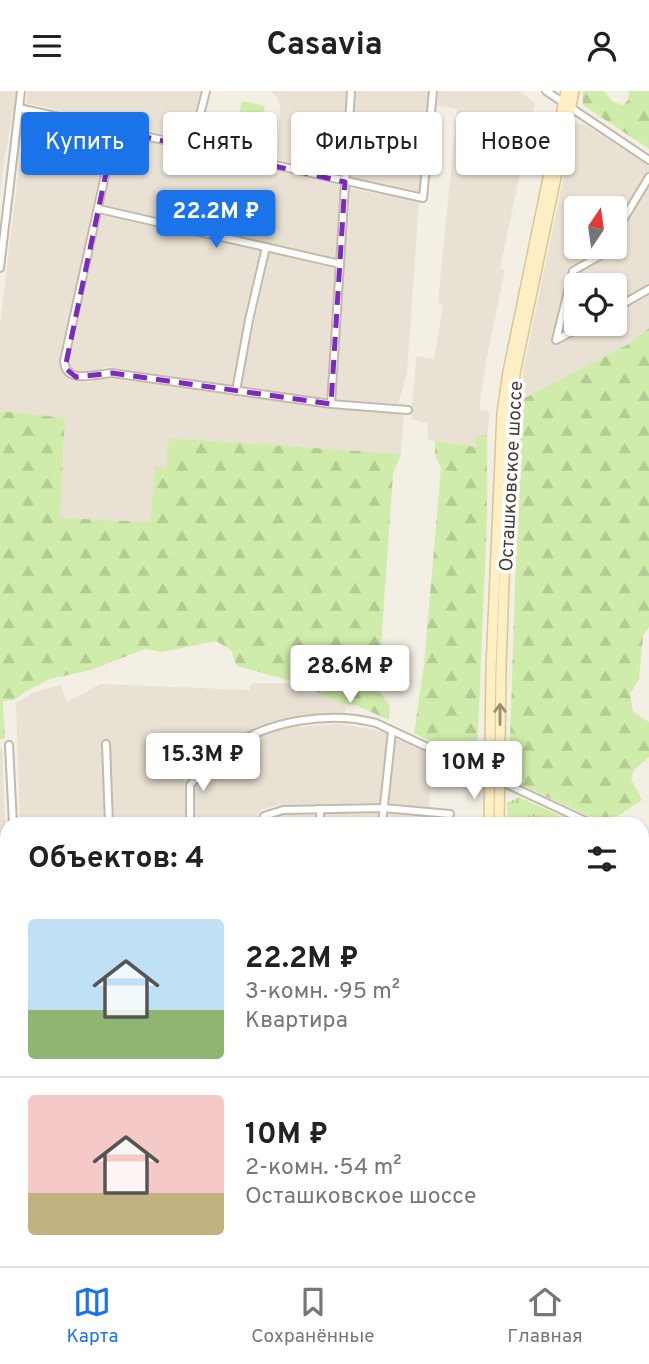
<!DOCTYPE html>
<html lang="ru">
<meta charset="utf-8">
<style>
body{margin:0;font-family:Overpass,sans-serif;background:#f6f6f6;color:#222;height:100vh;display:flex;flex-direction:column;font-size:26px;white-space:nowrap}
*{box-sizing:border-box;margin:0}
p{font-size:23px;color:#767676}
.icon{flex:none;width:38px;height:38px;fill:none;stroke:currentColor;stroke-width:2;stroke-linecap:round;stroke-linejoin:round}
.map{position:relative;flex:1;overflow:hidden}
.details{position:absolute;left:0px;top:726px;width:649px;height:450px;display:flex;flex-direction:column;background:#fff;border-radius:21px 21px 0 0;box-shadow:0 2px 5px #0004}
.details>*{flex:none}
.banner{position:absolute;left:21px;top:21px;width:607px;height:63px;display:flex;gap:14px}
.needle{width:46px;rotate:13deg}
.controls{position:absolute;left:564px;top:105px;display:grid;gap:14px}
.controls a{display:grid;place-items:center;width:63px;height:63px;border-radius:7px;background:#fff;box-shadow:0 2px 5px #0004;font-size:35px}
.price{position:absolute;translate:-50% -60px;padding:0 16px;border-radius:7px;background:#fff;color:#222;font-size:23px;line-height:46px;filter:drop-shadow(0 2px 4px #0008)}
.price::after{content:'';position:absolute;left:50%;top:42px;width:21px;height:16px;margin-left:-10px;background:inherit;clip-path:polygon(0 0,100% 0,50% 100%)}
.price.active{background:#1a73e8;color:#fff}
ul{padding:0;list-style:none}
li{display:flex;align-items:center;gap:21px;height:175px;padding:0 28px}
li+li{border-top:2px solid #e0e0e0}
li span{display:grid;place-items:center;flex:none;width:196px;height:140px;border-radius:7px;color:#555}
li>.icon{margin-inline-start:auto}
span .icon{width:84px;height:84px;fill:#fffc;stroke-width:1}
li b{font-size:30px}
h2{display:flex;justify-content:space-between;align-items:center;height:84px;padding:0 28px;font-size:30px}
.chip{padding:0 24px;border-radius:7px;background:#fff;box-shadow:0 2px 5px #0004;font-size:24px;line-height:63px}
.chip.active{background:#1a73e8;color:#fff}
header{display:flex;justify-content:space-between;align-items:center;height:91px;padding:0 28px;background:#fff;font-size:32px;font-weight:700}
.tab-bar{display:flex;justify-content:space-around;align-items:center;height:98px;border-top:2px solid #e0e0e0;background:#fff;font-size:19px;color:#767676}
.tab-bar a{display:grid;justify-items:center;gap:4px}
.tab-bar .active{color:#1a73e8}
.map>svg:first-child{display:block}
.residential{fill:#e9e1d3;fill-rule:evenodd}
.grass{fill:url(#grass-tufts)}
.forest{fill:url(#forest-firs)}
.park{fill:#d0ecab}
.garden{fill:url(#garden-furrows)}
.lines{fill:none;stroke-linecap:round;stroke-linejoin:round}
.street-casing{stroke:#c3baaa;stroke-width:10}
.secondary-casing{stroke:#dbc693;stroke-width:12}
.street{stroke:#fff;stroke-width:6}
.secondary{stroke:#ffefc5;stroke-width:9}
.oneway{stroke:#9a8e75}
.marked{fill:none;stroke:#7b2cbf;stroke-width:5;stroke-dasharray:14 9;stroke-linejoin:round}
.labels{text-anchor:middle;stroke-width:7;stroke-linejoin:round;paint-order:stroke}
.street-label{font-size:19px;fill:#473f34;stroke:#fff}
</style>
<header><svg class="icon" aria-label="menu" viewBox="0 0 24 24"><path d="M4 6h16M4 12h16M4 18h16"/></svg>Casavia<svg class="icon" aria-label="person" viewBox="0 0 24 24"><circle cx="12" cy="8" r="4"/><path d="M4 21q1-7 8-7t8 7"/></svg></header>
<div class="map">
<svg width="649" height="1175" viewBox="0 0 649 1175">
<defs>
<pattern id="grass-tufts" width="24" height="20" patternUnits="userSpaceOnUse" patternTransform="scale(1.75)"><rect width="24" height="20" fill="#d0ecab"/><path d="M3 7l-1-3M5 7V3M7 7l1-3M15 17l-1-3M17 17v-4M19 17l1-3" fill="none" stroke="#b4cb94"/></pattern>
<pattern id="forest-firs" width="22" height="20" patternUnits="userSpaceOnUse" patternTransform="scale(1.75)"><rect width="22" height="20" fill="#d0ecab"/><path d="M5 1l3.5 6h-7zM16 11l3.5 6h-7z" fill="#b4cb94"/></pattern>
<pattern id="garden-furrows" width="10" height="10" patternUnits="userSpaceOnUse" patternTransform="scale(1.75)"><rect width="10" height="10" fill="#d0ecab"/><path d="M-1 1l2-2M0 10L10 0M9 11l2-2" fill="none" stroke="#b4cb94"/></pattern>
</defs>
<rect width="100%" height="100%" fill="#f4efe5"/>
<!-- residential -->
<g class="residential">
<path d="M 0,0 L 17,0 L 4,70 L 0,105 Z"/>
<path d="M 28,0 L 201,0 L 191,45 L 184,48 L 26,12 Z"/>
<path d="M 271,0 L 348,0 L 343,85 L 277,69 L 280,15 L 277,6 Z"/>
<path d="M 355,0 L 429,0 L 419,100 L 349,86 Z"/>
<path d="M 435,0 L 519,0 L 535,12 L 500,177 L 505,179 L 486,270 L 479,319 L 490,321 L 487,344 L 478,344 L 476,356 L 428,349 L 427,332 L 411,328 L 416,269 L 417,265 L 434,268 L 443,214 L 438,212 L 457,18 L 433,14 Z"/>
<path d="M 25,25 L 108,43 L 60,272 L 69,289 L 89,292 L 99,286 L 328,317 L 404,323 L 401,363 L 170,348 L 166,377 L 155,376 L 150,431 L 60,427 L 65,328 L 0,320 L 0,234 Z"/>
<path d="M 575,33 L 584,33 L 649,75 L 649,237 L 616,264 L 524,316 L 523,280 ZM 576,117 L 614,117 L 614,156 L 576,156 ZM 576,194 L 614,194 L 614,233 L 576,233 Z"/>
<path d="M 117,44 L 342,95 L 336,169 L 106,116 L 103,112 Z"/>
<path d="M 348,97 L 419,111 L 407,283 L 398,313 L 335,308 Z"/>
<path d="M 101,122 L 263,159 L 232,295 L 109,276 L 86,282 L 78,281 L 68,275 L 68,270 Z"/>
<path d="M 270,161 L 337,175 L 327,307 L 240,297 Z"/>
<path d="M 252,592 L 293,592 L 305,604 L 324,603 L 345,614 L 345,626 L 289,628 L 258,636 L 236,646 L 224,656 L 215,669 L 200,680 L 192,679 L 184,674 L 185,733 L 20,733 L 16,612 L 33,602 L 60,594 L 67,611 L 100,593 L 249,599 Z"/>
<path d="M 340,633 L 387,641 L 380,712 L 278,714 L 260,719 L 257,726 L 257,733 L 193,733 L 193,701 L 195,695 L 238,656 L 249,649 L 282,637 Z"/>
<path d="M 394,648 L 407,651 L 432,663 L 429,717 L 388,713 Z"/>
<path d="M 0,657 L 2,657 L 7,770 L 7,998 L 0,997 Z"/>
<rect x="323" y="720" width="55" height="13"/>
<path d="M 284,721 L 314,721 L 315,733 L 265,733 L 272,725 Z"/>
<path d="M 385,721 L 455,726 L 455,733 L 385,733 Z"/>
<path d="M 0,1011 L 7,1012 L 7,1099 L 0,1098 Z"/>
<path d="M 0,1114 L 7,1116 L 7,1169 L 92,1169 L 91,1175 L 0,1175 Z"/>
<path d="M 106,1169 L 186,1169 L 209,1175 L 105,1175 Z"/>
<path d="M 291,1169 L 444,1169 L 443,1175 L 290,1175 Z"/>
</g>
<!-- grass -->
<g class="grass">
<path d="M 519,706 L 567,728 L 568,733 L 508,733 L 507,712 Z"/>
<path d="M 502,1169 L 603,1169 L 601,1175 L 502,1175 Z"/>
</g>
<!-- forest -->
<g class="forest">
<path d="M 583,0 L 604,0 L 613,11 L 623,14 L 628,9 L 629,0 L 649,0 L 649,58 L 583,14 Z"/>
<path d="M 649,237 L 649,536 L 643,545 L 639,588 L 630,603 L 633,621 L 649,631 L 649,666 L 634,679 L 631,688 L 642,709 L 606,733 L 515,691 L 509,680 L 521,309 L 629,253 Z"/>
<path d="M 0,320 L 65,327 L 60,427 L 150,431 L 155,375 L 166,377 L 169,347 L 401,363 L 393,383 L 378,599 L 390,615 L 389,629 L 356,614 L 343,613 L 298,592 L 237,575 L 231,559 L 216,550 L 162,561 L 145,558 L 91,579 L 50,588 L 26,600 L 14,609 L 3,610 L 5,648 L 0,648 Z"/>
<path d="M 477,344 L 487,344 L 487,429 L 477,662 L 472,667 L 463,667 L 414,642 L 424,574 L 441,377 L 435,363 L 435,350 L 476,356 Z"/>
</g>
<!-- park -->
<path class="park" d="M 242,10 L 265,15 L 254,61 L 231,55 Z"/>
<!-- garden -->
<path class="garden" d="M 642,869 L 649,870 L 649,1019 L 642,1017 Z"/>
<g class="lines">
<defs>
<g id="street">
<path d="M 546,0 L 649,69"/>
<path d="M 19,17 L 423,107 L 433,0"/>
<path d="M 115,39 L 64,270 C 66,294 95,283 112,282 L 331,313 L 408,319"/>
<path d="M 192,56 L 206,0"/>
<path d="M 99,118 L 340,173"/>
<path d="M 614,144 L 649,86"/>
<path d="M 0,177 L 21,0"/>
<path d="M 614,218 L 649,198"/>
<path d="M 587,233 L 556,249 L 573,180 L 603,163 L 607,156"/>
<path d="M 236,300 L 249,229 L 266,156"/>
<path d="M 331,313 L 351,0"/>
<path d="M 106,653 L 109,733"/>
<path d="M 9,654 L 13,733"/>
<path d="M 320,718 L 320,733"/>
<path d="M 190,733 L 190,694 C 197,685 206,680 215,673 C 220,668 224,661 230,657 C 269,629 330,620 376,632 L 592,733"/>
<path d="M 261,733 L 264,725 L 283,719 L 383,717 L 450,723"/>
<path d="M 382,733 L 392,640"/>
<path d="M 642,758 L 649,762"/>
<path d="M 0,870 L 7,871"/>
<path d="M 0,1008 L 7,1008"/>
<path d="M 202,1169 L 220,1172"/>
<path d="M 296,1175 L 297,1169"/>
<path d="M 368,1175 L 368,1169"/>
</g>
<g id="secondary">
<path d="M 489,733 L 491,577 L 502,322 L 508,281 L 566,0"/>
<path d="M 499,733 L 501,576 L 510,323 L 515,282 L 574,0"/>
<path d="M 0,1106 L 7,1107"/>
<path d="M 98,1175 L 100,1169"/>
<path d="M 477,1175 L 478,1169"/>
<path d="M 487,1175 L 487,1169"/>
</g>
</defs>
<!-- street casing -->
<use href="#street" class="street-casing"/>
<!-- secondary casing -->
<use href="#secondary" class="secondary-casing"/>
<!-- street -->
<use href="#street" class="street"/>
<!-- secondary -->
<use href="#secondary" class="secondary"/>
</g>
<!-- one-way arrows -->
<defs><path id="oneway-shaft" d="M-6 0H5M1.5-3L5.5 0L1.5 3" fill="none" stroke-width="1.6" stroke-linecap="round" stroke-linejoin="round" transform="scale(1.75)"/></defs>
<use class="oneway" href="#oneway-shaft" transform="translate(500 623) rotate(-90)"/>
<!-- marked area -->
<path class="marked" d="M 115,39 L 345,91 L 331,313 L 112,282 L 76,286 L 65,277 Z"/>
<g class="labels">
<!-- street labels -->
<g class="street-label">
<text transform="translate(510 385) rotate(-87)" y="7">Осташковское шоссе</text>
</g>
</g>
</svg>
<div class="controls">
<a><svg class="needle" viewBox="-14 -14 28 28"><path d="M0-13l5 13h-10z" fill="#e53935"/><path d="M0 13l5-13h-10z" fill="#767676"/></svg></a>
<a><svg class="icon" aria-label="locate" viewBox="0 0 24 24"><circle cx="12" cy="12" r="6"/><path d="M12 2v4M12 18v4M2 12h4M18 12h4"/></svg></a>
</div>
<b class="price active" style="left:216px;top:159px">22.2M ₽</b>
<b class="price" style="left:350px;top:614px">28.6M ₽</b>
<b class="price" style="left:203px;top:702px">15.3M ₽</b>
<b class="price" style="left:474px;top:710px">10M ₽</b>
<div class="banner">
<a class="chip active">Купить</a>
<a class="chip">Снять</a>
<a class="chip">Фильтры</a>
<a class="chip">Новое</a>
</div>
<section class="details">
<h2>Объектов: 4<svg class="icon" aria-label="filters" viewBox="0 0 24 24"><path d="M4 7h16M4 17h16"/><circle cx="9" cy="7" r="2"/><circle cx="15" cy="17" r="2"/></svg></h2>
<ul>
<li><span style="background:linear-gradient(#bfe0f5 65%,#8fb573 0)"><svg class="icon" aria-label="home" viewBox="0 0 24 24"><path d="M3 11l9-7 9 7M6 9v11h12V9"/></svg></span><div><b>22.2M ₽</b><p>3-комн. · 95 m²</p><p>Квартира</p></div></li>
<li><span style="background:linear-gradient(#f6c9c9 70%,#c2b280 0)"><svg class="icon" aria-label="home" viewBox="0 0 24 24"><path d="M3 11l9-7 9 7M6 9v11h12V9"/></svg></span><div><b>10M ₽</b><p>2-комн. · 54 m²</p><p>Осташковское шоссе</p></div></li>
</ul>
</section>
</div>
<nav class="tab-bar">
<a class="active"><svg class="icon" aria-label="map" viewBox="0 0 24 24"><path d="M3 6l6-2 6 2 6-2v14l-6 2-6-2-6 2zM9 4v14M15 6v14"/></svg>Карта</a>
<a><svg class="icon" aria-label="saved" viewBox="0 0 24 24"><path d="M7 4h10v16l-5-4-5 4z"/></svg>Сохранённые</a>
<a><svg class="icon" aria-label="home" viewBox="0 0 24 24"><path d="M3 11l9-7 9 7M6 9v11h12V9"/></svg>Главная</a>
</nav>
